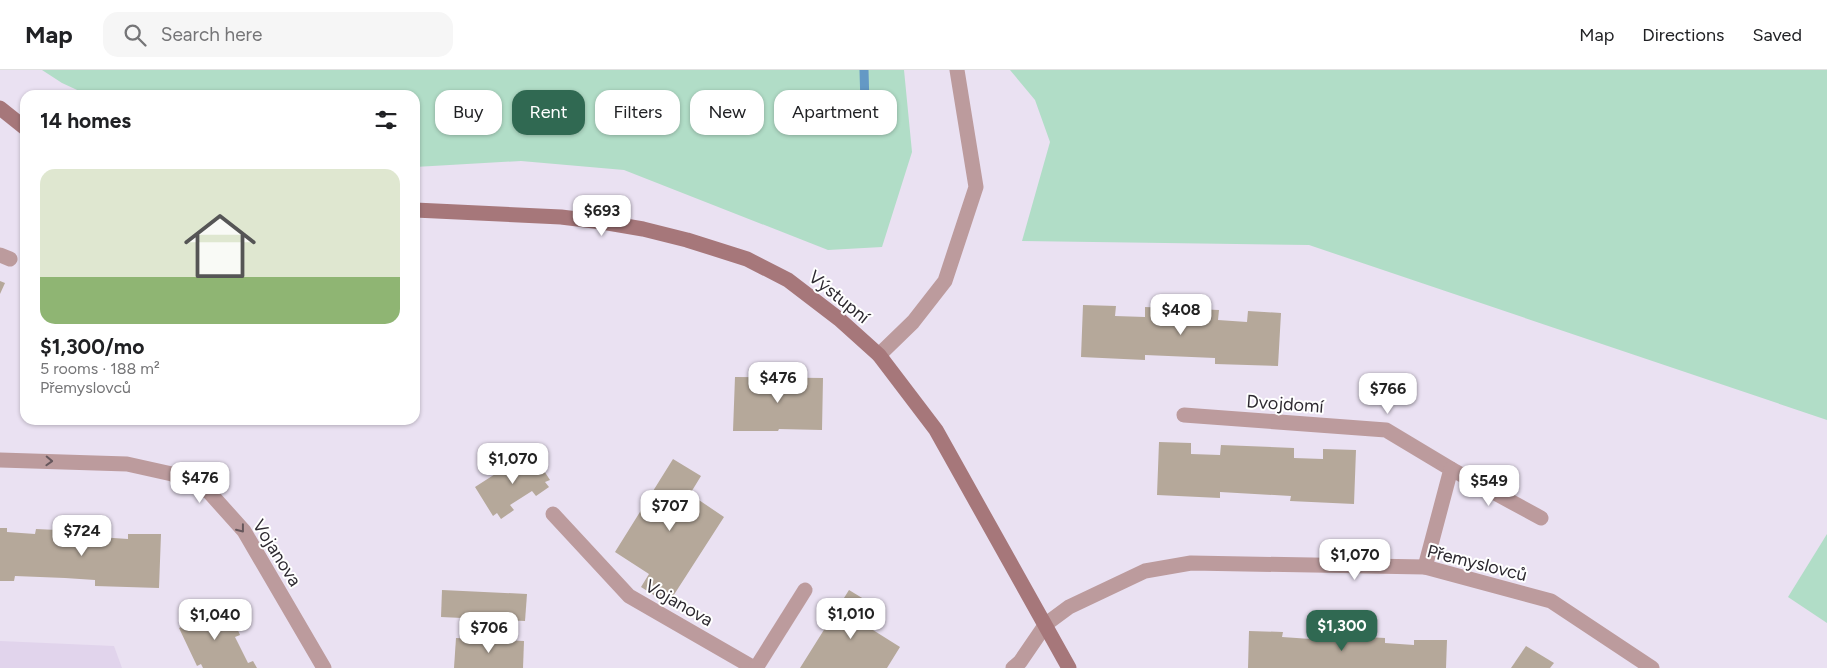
<!DOCTYPE html>
<meta charset="utf-8">
<style>
body{margin:0;font-family:Figtree,sans-serif;background:#f6f6f6;color:#202124;height:100vh;display:flex;flex-direction:column;font-size:19px;white-space:nowrap}
*{box-sizing:border-box;margin:0}
p{font-size:16px;color:#757577}
.icon{flex:none;width:28px;height:28px;fill:none;stroke:currentColor;stroke-width:2;stroke-linecap:round;stroke-linejoin:round}
.map{position:relative;flex:1;overflow:hidden}
.details{position:absolute;left:20px;top:20px;width:400px;height:335px;display:flex;flex-direction:column;background:#fff;border-radius:15px;box-shadow:0 1px 4px #0004}
.details>*{flex:none}
.banner{position:absolute;left:435px;top:20px;width:475px;height:45px;display:flex;gap:10px}
.price{position:absolute;translate:-50% -42px;padding:0 11px;border-radius:10px;background:#fff;color:#222;font-size:16px;line-height:32px;filter:drop-shadow(0 1px 2px #0008)}
.price::after{content:'';position:absolute;left:50%;top:30px;width:15px;height:11px;margin-left:-8px;background:inherit;clip-path:polygon(0 0,100% 0,50% 100%)}
.price.current{background:#306952;color:#fff}
ul{padding:0;list-style:none}
li{display:grid;align-content:center;gap:10px;height:265px;padding:0 20px}
li span{display:grid;place-items:center;height:155px;border-radius:15px;color:#555}
li>.icon{margin-inline-start:auto}
span .icon{width:90px;height:90px;fill:#fffc;stroke-width:1}
li b{font-size:21px}
h2{display:flex;justify-content:space-between;align-items:center;height:60px;padding:0 20px;font-size:21px}
.chip{padding:0 18px;border-radius:15px;background:#fff;box-shadow:0 1px 4px #0004;font-size:18px;line-height:45px}
.chip.current{background:#306952;color:#fff}
header{display:flex;align-items:center;gap:30px;box-sizing:border-box;height:70px;padding:0 25px;background:#fff;border-bottom:1px solid #e0e0e0}
header strong{font-size:24px}
nav{display:flex;gap:28px;margin-inline-start:auto;font-size:18px}
.search{width:350px;height:45px;background:#f6f6f6;display:flex;align-items:center;gap:12px;box-sizing:border-box;padding:0 18px;border-radius:15px;color:#757577;font-size:19px}
.map>svg:first-child{display:block}
.built{fill:#e1d4ec}
.green{fill:#b1ddc7}
.lines{fill:none;stroke-linecap:round;stroke-linejoin:round}
.stream{stroke:#6499c5;stroke-width:9}
.building{fill:#b5a89a}
.lane{stroke:#bc9b9d;stroke-width:15}
.street{stroke:#bc9b9d;stroke-width:15}
.secondary{stroke:#a6777a;stroke-width:15}
.oneway{stroke:#66575c}
.labels{text-anchor:middle;stroke-width:4;stroke-linejoin:round;paint-order:stroke}
.street-label{font-size:18px;fill:#2d2930;stroke:#fff}
</style>
<header>
<strong>Map</strong>
<div class="search"><svg class="icon" aria-label="search" viewBox="0 0 24 24"><circle cx="10" cy="10" r="6"/><path d="M15 15l6 6"/></svg>Search here</div>
<nav><a>Map</a><a>Directions</a><a>Saved</a></nav>
</header>
<div class="map">
<svg width="1827" height="598" viewBox="0 0 1827 598">
<rect width="100%" height="100%" fill="#eae1f2"/>
<!-- built -->
<path class="built" d="M 0,571 L 114,576 L 122,598 L 0,598 Z"/>
<!-- green -->
<g class="green">
<path d="M 42,0 L 904,0 L 912,82 L 882,177 L 828,180 L 624,100 L 521,91 L 415,97 L 415,25 L 88,25 L 62,13 Z"/>
<path d="M 1010,0 L 1827,0 L 1827,350 L 1309,175 L 1022,171 L 1050,72 L 1035,30 Z"/>
<path d="M 1827,464 L 1827,553 L 1788,527 Z"/>
</g>
<g class="lines">
<!-- stream -->
<path class="stream" d="M 864,0 L 865,35"/>
</g>
<!-- building -->
<g class="building">
<path d="M 0,211 L 5,213 L 0,224 Z"/>
<path d="M 1083,235 L 1116,236 L 1115,246 L 1145,247 L 1145,237 L 1219,240 L 1218,250 L 1247,252 L 1248,241 L 1281,243 L 1278,296 L 1215,294 L 1215,288 L 1145,285 L 1145,290 L 1081,287 Z"/>
<path d="M 735,307 L 823,308 L 822,360 L 779,359 L 778,361 L 733,361 Z"/>
<path d="M 1159,372 L 1191,373 L 1191,384 L 1220,385 L 1221,375 L 1294,378 L 1294,388 L 1323,389 L 1323,379 L 1356,380 L 1354,434 L 1290,431 L 1291,426 L 1220,422 L 1220,428 L 1157,425 Z"/>
<path d="M 531,381 L 550,410 L 545,412 L 549,417 L 536,426 L 532,421 L 510,435 L 514,440 L 501,449 L 497,443 L 493,446 L 475,417 Z"/>
<path d="M 673,389 L 701,406 L 690,424 L 724,447 L 668,534 L 641,517 L 649,504 L 615,482 Z"/>
<path d="M 0,458 L 7,458 L 7,462 L 35,464 L 36,459 L 99,462 L 99,467 L 128,469 L 128,464 L 161,464 L 159,518 L 95,516 L 95,510 L 65,508 L 15,506 L 14,511 L 0,511 Z"/>
<path d="M 442,520 L 527,524 L 525,551 L 441,547 Z"/>
<path d="M 849,520 L 877,537 L 865,555 L 900,577 L 887,598 L 800,598 Z"/>
<path d="M 227,535 L 240,565 L 235,567 L 248,593 L 253,591 L 257,598 L 203,598 L 201,594 L 197,596 L 179,558 Z"/>
<path d="M 1249,561 L 1283,562 L 1282,567 L 1311,569 L 1312,564 L 1385,568 L 1385,573 L 1414,575 L 1414,570 L 1447,570 L 1446,598 L 1248,598 Z"/>
<path d="M 456,568 L 524,571 L 523,598 L 454,598 Z"/>
<path d="M 1526,576 L 1554,593 L 1550,598 L 1511,598 Z"/>
</g>
<g class="lines">
<!-- lane -->
<g class="lane">
<path d="M 0,185 L 10,189"/>
<path d="M 879,285 L 913,252 L 945,211 L 976,117 L 957,0"/>
<path d="M 553,444 L 629,526 L 754,598"/>
<path d="M 756,598 L 805,520"/>
</g>
<!-- street -->
<g class="street">
<path d="M 1184,345 L 1386,360 L 1451,399 L 1425,497"/>
<path d="M 0,390 L 127,394 L 172,404 L 209,422 L 244,461 L 324,598"/>
<path d="M 1451,399 L 1541,448"/>
<path d="M 1013,598 L 1020,592 L 1046,554 L 1069,537 L 1145,501 L 1191,493 L 1425,497 L 1551,531 L 1652,598"/>
</g>
<!-- secondary -->
<g class="secondary">
<path d="M 0,38 L 25,58"/>
<path d="M 415,140 L 561,147 L 602,152 L 643,159 L 687,170 L 747,189 L 788,210 L 839,249 L 879,285 L 936,360 L 1069,598"/>
</g>
</g>
<!-- one-way arrows -->
<defs><path id="oneway-chevron" d="M-2-3.5L2.5 0L-2 3.5" fill="none" stroke-width="1.6" stroke-linecap="round" stroke-linejoin="round" transform="scale(1.25)"/></defs>
<g class="oneway">
<use href="#oneway-chevron" transform="translate(49 391) rotate(2)"/>
<use href="#oneway-chevron" transform="translate(241 459) rotate(52)"/>
</g>
<g class="labels">
<!-- street labels -->
<g class="street-label">
<text transform="translate(839 227) rotate(39)" y="6">Výstupní</text>
<text transform="translate(1285 334) rotate(4)" y="6">Dvojdomí</text>
<text transform="translate(277 483) rotate(58)" y="6">Vojanova</text>
<text transform="translate(1477 493) rotate(14)" y="6">Přemyslovců</text>
<text transform="translate(679 533) rotate(30)" y="6">Vojanova</text>
</g>
</g>
</svg>
<b class="price" style="left:602px;top:167px">$693</b>
<b class="price" style="left:1181px;top:266px">$408</b>
<b class="price" style="left:778px;top:334px">$476</b>
<b class="price" style="left:1388px;top:345px">$766</b>
<b class="price" style="left:513px;top:415px">$1,070</b>
<b class="price" style="left:200px;top:434px">$476</b>
<b class="price" style="left:1489px;top:437px">$549</b>
<b class="price" style="left:670px;top:462px">$707</b>
<b class="price" style="left:82px;top:487px">$724</b>
<b class="price" style="left:1355px;top:511px">$1,070</b>
<b class="price" style="left:851px;top:570px">$1,010</b>
<b class="price" style="left:215px;top:571px">$1,040</b>
<b class="price current" style="left:1342px;top:582px">$1,300</b>
<b class="price" style="left:489px;top:584px">$706</b>
<div class="banner">
<a class="chip">Buy</a>
<a class="chip current">Rent</a>
<a class="chip">Filters</a>
<a class="chip">New</a>
<a class="chip">Apartment</a>
</div>
<section class="details">
<h2>14 homes<svg class="icon" aria-label="filters" viewBox="0 0 24 24"><path d="M4 7h16M4 17h16"/><circle cx="9" cy="7" r="2"/><circle cx="15" cy="17" r="2"/></svg></h2>
<ul>
<li><span style="background:linear-gradient(#dfe7d0 70%,#8fb573 0)"><svg class="icon" aria-label="home" viewBox="0 0 24 24"><path d="M3 11l9-7 9 7M6 9v11h12V9"/></svg></span><div><b>$1,300/mo</b><p>5 rooms · 188 m²</p><p>Přemyslovců</p></div></li>
</ul>
</section>
</div>
